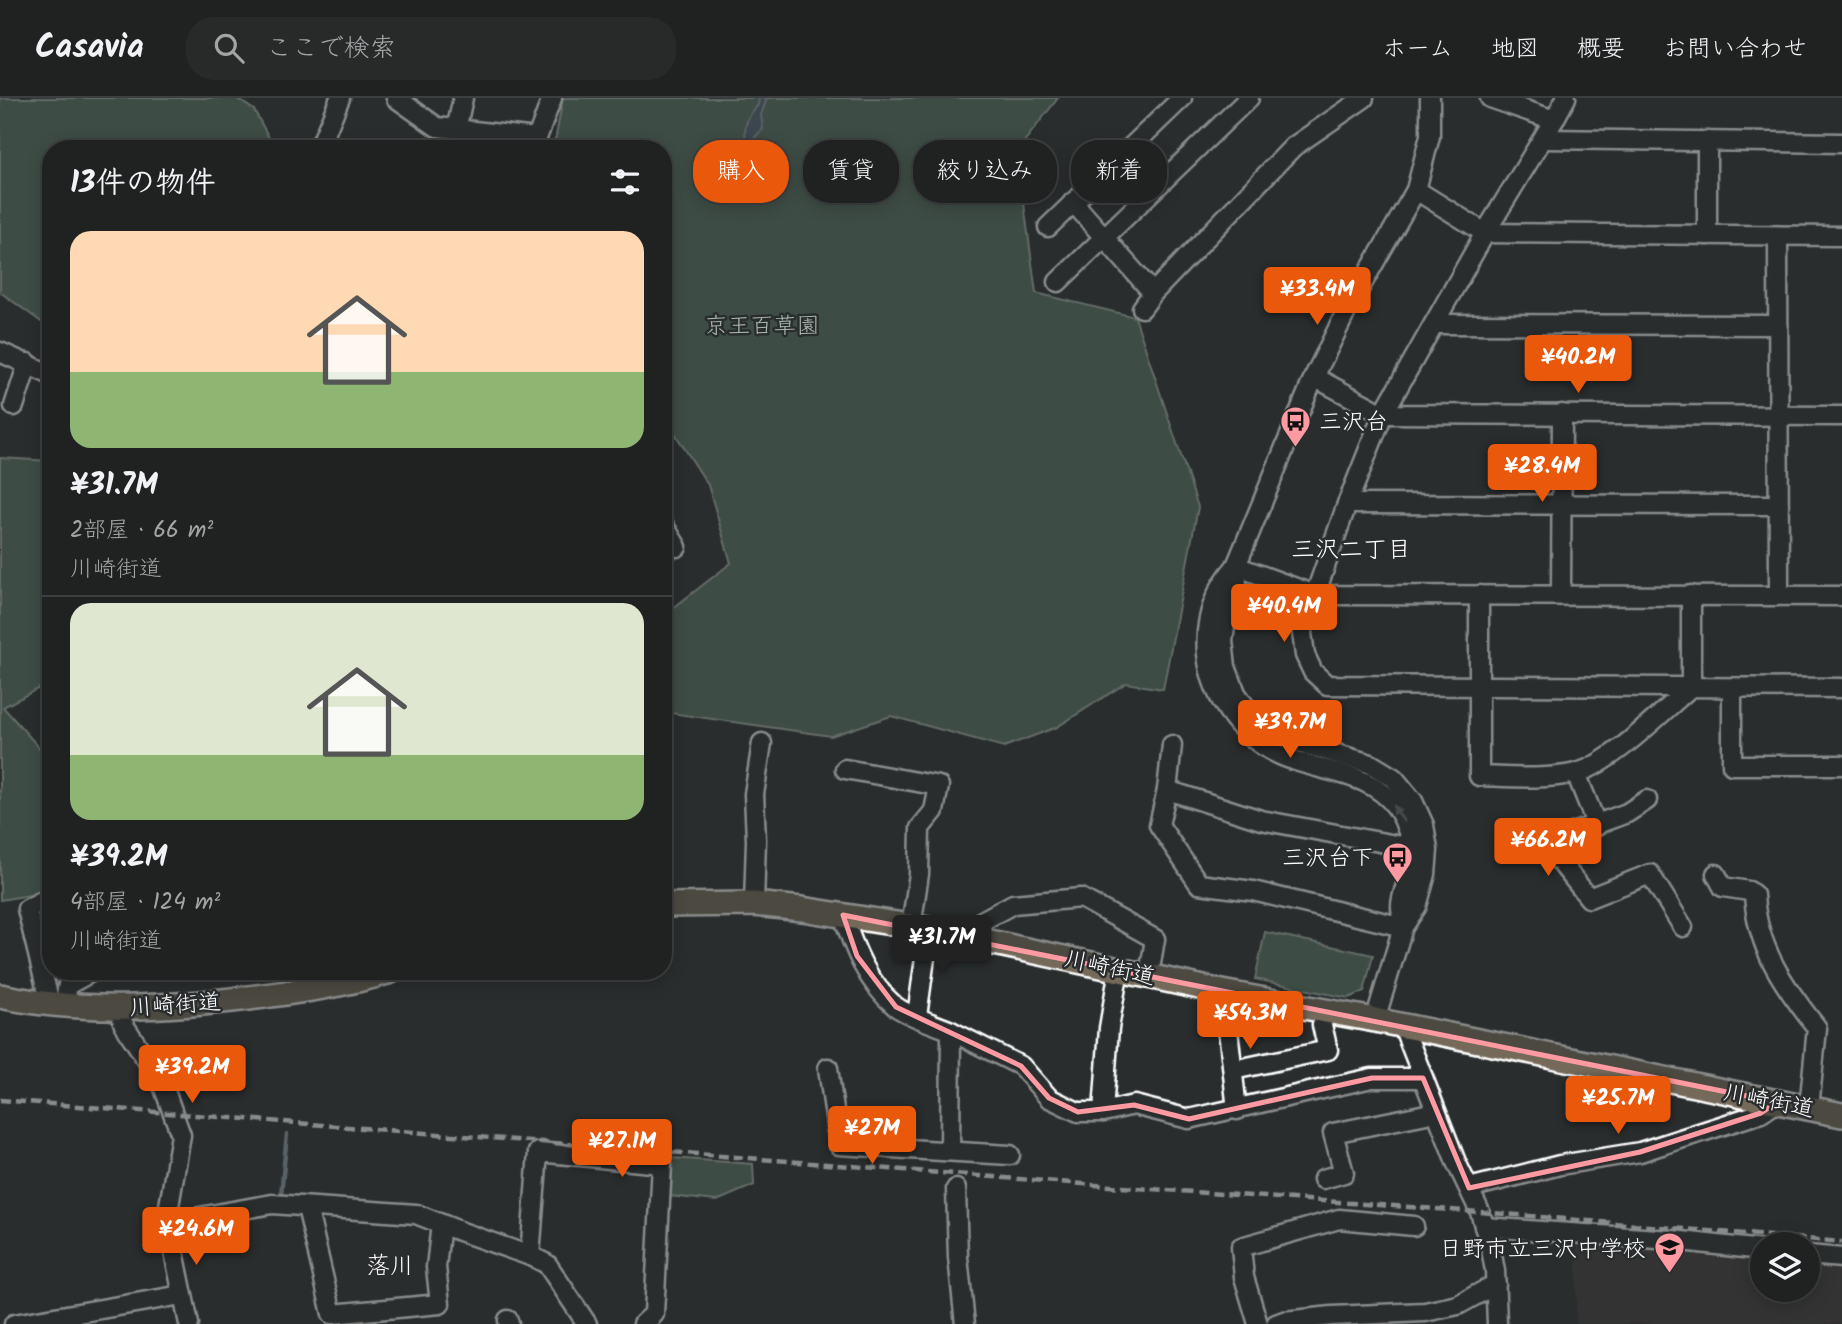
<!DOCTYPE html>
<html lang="ja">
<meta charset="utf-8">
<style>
body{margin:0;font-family:Kalam,"Klee One",sans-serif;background:#282a2a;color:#f1f3f6;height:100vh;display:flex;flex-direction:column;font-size:26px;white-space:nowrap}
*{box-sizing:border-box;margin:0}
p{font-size:23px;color:#a2a4a5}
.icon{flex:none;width:38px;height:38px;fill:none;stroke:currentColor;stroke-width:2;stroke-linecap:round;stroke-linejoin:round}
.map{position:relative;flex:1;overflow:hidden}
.details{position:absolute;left:42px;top:42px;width:630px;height:840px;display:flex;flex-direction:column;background:#202222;border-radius:28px;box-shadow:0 4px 18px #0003,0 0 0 2px #3d3f40}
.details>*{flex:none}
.banner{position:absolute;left:693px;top:42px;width:665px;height:63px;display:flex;gap:14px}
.fabs{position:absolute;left:1750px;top:1134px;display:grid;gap:14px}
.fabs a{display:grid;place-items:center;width:70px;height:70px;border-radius:50%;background:#202222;box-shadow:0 4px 18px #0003,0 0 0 2px #3d3f40;font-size:35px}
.price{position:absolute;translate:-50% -60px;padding:0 16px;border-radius:7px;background:#ea580c;color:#fff;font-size:23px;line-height:46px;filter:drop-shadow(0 2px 4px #0008)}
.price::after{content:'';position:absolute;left:50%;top:42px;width:21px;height:16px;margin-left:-10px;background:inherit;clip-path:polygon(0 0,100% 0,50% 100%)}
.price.selected{background:#222;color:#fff}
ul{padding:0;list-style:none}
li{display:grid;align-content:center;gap:14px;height:371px;padding:0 28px}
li+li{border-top:2px solid #3d3f40}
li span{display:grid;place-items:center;height:217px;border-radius:21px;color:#555}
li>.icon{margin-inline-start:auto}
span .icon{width:126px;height:126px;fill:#fffc;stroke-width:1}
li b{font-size:30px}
h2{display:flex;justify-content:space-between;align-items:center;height:84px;padding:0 28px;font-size:30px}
.chip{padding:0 24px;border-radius:28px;background:#202222;box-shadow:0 4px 18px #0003,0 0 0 2px #3d3f40;font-size:24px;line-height:63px}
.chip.selected{background:#ea580c;color:#fff}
header{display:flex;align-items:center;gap:42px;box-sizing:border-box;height:98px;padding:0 35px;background:#202222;border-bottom:2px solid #3d3f40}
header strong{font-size:33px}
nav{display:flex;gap:38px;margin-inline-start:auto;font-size:24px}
.search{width:490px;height:63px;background:#282a2a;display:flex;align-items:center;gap:18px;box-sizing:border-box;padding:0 24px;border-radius:28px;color:#a2a4a5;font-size:26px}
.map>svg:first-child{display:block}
.built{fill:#3d3b38}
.green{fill:#577260;stroke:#abb8b0;stroke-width:2}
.water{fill:#526575;stroke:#97a3ac;stroke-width:2}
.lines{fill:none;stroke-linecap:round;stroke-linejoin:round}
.stream{stroke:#97a3ac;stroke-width:4.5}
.minor-casing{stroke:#fff;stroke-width:23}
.major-casing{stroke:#fff;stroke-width:28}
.minor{stroke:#2a2d2e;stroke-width:18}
.major{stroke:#746a5a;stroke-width:23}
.rail{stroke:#fff;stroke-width:4.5;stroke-dasharray:10 5;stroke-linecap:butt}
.oneway{fill:#6a6c6d}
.marked{fill:none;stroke:#ff9aa2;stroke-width:5;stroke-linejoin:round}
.labels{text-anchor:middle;stroke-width:5;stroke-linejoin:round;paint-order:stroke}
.park-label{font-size:23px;fill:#abb8b0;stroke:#2a2d2e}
.poi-label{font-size:23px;fill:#fff;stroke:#2a2d2e;text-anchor:end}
.street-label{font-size:23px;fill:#fff;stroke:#2a2d2e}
.neighbourhood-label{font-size:24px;fill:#fff;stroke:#2a2d2e}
</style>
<header>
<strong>Casavia</strong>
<div class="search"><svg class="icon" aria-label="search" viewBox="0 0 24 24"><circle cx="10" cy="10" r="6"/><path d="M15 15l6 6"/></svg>ここで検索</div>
<nav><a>ホーム</a><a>地図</a><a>概要</a><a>お問い合わせ</a></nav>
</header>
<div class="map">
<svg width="1842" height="1226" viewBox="0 0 1842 1226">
<rect width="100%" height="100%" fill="#2a2d2e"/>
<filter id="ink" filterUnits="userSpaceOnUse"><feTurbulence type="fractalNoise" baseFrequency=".0143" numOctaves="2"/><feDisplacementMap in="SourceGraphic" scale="14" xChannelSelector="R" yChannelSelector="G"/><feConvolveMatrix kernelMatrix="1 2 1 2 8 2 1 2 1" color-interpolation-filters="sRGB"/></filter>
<g filter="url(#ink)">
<!-- built -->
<path class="built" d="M 1577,1137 L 1762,1155 L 1762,1192 L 1808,1192 L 1808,1160 L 1842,1163 L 1842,1226 L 1576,1226 Z"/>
<!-- green -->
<g class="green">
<path d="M 0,0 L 236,0 L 254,12 L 275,51 L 51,51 L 51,231 L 0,194 Z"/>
<path d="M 563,0 L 1058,0 L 1017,53 L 1036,195 L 1135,219 L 1198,409 L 1163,591 L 1126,585 L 1057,629 L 1004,649 L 891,618 L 831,638 L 663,614 L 663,518 L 731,465 L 708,387 L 663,317 L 663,51 L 551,51 L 556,38 Z"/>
<path d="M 0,360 L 51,363 L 51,584 L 3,609 L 51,663 L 51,781 L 36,796 L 0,802 Z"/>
<path d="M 1265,834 L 1373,857 L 1364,894 L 1348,900 L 1255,881 Z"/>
<path d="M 671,1060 L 753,1066 L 754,1087 L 717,1103 L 669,1098 Z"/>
</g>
<!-- water -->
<path class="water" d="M 759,0 L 767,0 L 761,17 L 763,31 L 753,41 L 755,47 L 753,50 L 746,44 C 743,29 747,18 758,7 Z"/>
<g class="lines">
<!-- stream -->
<path class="stream" d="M 281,1097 L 287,1036"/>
<defs>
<g id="minor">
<path d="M 396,0 L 437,29 L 537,40"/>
<path d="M 1490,0 L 1554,22 L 1566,0"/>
<path d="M 1554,22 L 1485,135 L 1383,316 L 1347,406 L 1315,497 L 1306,516 L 1302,535 L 1305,557 L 1313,574 L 1327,587 L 1842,590"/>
<path d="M 456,32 L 463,0"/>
<path d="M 1544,41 L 1842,45"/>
<path d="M 320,48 L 340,0"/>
<path d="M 536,51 L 537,40 L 552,0"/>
<path d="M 1416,92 L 1485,135 L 1842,138"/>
<path d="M 1073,104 L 1153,195"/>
<path d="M 1048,129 L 1182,0"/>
<path d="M 1707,137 L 1707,43"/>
<path d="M 1778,138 L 1779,497"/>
<path d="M 1058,184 L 1249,0"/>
<path d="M 1142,210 L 1153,195 L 1293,49 L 1364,0"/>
<path d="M 1434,226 L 1778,227"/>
<path d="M 0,254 L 51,277"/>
<path d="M 1314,279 L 1383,316 L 1842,318"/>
<path d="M 14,308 L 28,265"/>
<path d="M 1347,406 L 1779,407"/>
<path d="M 663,426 L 677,449"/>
<path d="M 1236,468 L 1315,497 L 1842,498"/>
<path d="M 1236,468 L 1237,489 L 1226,521 L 1223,543 L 1226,569 L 1236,595 L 1249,614 L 1269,631 L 1294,643 L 1371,666 L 1394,680 L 1413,703 L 1424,727 L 1428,752 L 1426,776 L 1417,808 L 1403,829 L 1375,922"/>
<path d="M 1561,496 L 1562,316"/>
<path d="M 1479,497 L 1479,678 C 1510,679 1545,682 1576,675 C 1610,667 1663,613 1691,589 L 1691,497"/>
<path d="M 1732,590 L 1732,667 L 1842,667"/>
<path d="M 1172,647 L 1167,692 L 1159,727 L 1199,786 L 1253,793 L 1403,829"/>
<path d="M 845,671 L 939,688 L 934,713 L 920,730 L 919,776 L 911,829"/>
<path d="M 1576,675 L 1597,728"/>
<path d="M 1167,692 L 1261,722 L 1412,750"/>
<path d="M 1647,702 L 1627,715 L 1556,741 L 1553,755 L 1589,800 L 1650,776 L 1683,829"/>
<path d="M 1716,776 L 1723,789 L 1749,793 L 1754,797 C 1757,851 1785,889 1817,930 L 1809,1010"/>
<path d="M 754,806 L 756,742 L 754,696 L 762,645"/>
<path d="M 843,817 C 854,851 867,884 895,908 C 908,918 935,926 951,933 L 950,1053"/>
<path d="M 1403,829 C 1403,822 1401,815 1401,808 C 1401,797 1407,787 1409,777 C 1414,754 1410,730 1397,710 C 1373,676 1329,675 1293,662 C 1246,647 1212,604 1207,556 C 1204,522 1214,493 1236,468 L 1314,279 L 1346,214 L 1416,92 L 1430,38 L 1430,0"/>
<path d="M 956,837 L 1013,806 L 1081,800 L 1155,841 L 1149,877"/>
<path d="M 1227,895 L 1226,914 L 1237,1012"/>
<path d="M 50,906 L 27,811 L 51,798"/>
<path d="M 64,908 L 68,887 L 93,873"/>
<path d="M 118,909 L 124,927 L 162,985 L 181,1037 L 167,1120 L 189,1226"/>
<path d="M 917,918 L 929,831"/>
<path d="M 1403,928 L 1456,1064 L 1480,1114 L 1491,1151 L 1495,1173 L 1497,1226"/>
<path d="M 951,933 L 1021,968 L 1049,1000 L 1078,1014 L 1103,1014 L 1134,1007 L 1189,1021 L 1372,980 L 1423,980"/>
<path d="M 828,970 L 839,1047 L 1010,1057"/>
<path d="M 1233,972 L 1328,952 L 1322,927 L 1325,913"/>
<path d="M 1103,1014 L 1109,930 L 1119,871"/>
<path d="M 1323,1081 L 1344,1075 L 1333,1035 L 1436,1014"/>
<path d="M 1469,1090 L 1560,1067 L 1640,1054 L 1761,1015 L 1777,1004"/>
<path d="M 956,1091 L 958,1159 L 965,1226"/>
<path d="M 307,1109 L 332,1216 L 440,1206 L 436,1169 L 441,1126"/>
<path d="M 167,1120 L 194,1120 L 272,1106 L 416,1116 L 462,1134 L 533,1159 L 547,1166 L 587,1226"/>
<path d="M 1484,1129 L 1672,1142 L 1762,1152"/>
<path d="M 1808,1157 L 1842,1160"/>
<path d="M 530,1158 L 538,1054 L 662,1066 L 654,1216 L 643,1226"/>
<path d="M 508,1222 L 509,1226"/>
<path d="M 14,1226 L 182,1197"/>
<path d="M 1258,1226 L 1244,1179 L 1241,1149 L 1339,1121 L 1414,1128"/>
<path d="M 1276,1226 L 1284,1223 L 1332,1218 L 1425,1214 L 1458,1207 L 1496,1186"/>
</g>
<g id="major">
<path d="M 663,807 L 754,806 L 802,811 L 929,831 L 1227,895 L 1375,922 L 1842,1017"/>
<path d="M 0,898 C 82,915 167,910 249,900 C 297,894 345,887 391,873"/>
</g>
</defs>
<!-- minor casing -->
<use href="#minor" class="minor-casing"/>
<!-- major casing -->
<use href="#major" class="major-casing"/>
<!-- minor -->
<use href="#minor" class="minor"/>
<!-- major -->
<use href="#major" class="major"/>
<!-- rail -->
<path class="rail" d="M 0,1002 L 1122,1089 L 1480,1114 L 1842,1144"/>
</g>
<!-- one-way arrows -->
<defs><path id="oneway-solid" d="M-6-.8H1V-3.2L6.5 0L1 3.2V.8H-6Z" transform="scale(1.75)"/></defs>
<use class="oneway" href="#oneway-solid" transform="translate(1399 716) rotate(-122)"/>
</g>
<!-- marked area -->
<path d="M0 0H1842V1226H0ZM 843,817 L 1777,1004 L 1761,1015 L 1640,1054 L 1469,1090 L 1423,980 L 1372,980 L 1189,1021 L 1134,1007 L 1078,1014 L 1049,1000 L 1021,968 L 896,909 L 857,858 Z" fill="#2a2d2e" fill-opacity=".55" fill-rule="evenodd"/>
<path class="marked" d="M 843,817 L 1777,1004 L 1761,1015 L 1640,1054 L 1469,1090 L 1423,980 L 1372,980 L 1189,1021 L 1134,1007 L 1078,1014 L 1049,1000 L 1021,968 L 896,909 L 857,858 Z"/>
<!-- icons -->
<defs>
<symbol id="bus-pin" viewBox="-11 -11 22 30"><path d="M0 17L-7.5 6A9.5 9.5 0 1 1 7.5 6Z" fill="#ff9aa2" stroke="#2a2d2e"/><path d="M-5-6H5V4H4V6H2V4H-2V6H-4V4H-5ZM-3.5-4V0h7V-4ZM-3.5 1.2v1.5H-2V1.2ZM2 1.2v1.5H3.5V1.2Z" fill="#111"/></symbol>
<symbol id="school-pin" viewBox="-11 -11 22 30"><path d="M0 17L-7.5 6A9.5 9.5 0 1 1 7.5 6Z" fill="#ff9aa2" stroke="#2a2d2e"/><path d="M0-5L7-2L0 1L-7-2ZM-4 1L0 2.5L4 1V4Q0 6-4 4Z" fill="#111"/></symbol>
</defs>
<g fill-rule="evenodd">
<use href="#bus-pin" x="1278" y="306" width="35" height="47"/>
<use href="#bus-pin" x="1380" y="742" width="35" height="47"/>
<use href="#school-pin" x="1652" y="1132" width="35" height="47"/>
</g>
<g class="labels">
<!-- park labels -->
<g class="park-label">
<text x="762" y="235">京王百草園</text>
</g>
<!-- poi labels -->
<g class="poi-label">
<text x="1319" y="331" text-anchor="start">三沢台</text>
<text x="1374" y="767">三沢台下</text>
<text x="1646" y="1158">日野市立三沢中学校</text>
</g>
<!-- street labels -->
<g class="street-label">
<text transform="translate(1110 869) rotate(12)" y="8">川崎街道</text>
<text transform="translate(175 906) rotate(-4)" y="8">川崎街道</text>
<text transform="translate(1769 1002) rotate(11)" y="8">川崎街道</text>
</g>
<!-- neighbourhood labels -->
<g class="neighbourhood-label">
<text x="1351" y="459">三沢二丁目</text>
<text x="390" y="1175">落川</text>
</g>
</g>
</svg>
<div class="fabs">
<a><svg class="icon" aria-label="layers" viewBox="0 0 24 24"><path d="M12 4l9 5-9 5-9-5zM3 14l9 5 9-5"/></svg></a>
</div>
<b class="price" style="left:1317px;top:229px">¥33.4M</b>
<b class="price" style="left:1578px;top:297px">¥40.2M</b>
<b class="price" style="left:1542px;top:406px">¥28.4M</b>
<b class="price" style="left:1284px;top:546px">¥40.4M</b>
<b class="price" style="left:1290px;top:662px">¥39.7M</b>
<b class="price" style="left:1548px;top:780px">¥66.2M</b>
<b class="price selected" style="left:942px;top:877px">¥31.7M</b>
<b class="price" style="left:1250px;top:953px">¥54.3M</b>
<b class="price" style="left:192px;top:1007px">¥39.2M</b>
<b class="price" style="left:1618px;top:1038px">¥25.7M</b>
<b class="price" style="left:872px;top:1068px">¥27M</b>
<b class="price" style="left:622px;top:1081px">¥27.1M</b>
<b class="price" style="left:196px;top:1169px">¥24.6M</b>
<div class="banner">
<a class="chip selected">購入</a>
<a class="chip">賃貸</a>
<a class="chip">絞り込み</a>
<a class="chip">新着</a>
</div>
<section class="details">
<h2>13件の物件<svg class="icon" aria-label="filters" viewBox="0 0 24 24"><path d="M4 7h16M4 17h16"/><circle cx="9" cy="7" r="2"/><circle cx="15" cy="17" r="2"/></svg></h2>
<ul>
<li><span style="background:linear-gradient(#ffd9b3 65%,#8fb573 0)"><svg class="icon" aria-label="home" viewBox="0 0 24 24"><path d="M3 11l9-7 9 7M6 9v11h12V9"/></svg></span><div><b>¥31.7M</b><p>2部屋 · 66 m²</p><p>川崎街道</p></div></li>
<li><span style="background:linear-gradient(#dfe7d0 70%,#8fb573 0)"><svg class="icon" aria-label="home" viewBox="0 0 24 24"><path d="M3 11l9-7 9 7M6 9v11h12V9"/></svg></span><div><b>¥39.2M</b><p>4部屋 · 124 m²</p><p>川崎街道</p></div></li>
</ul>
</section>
</div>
